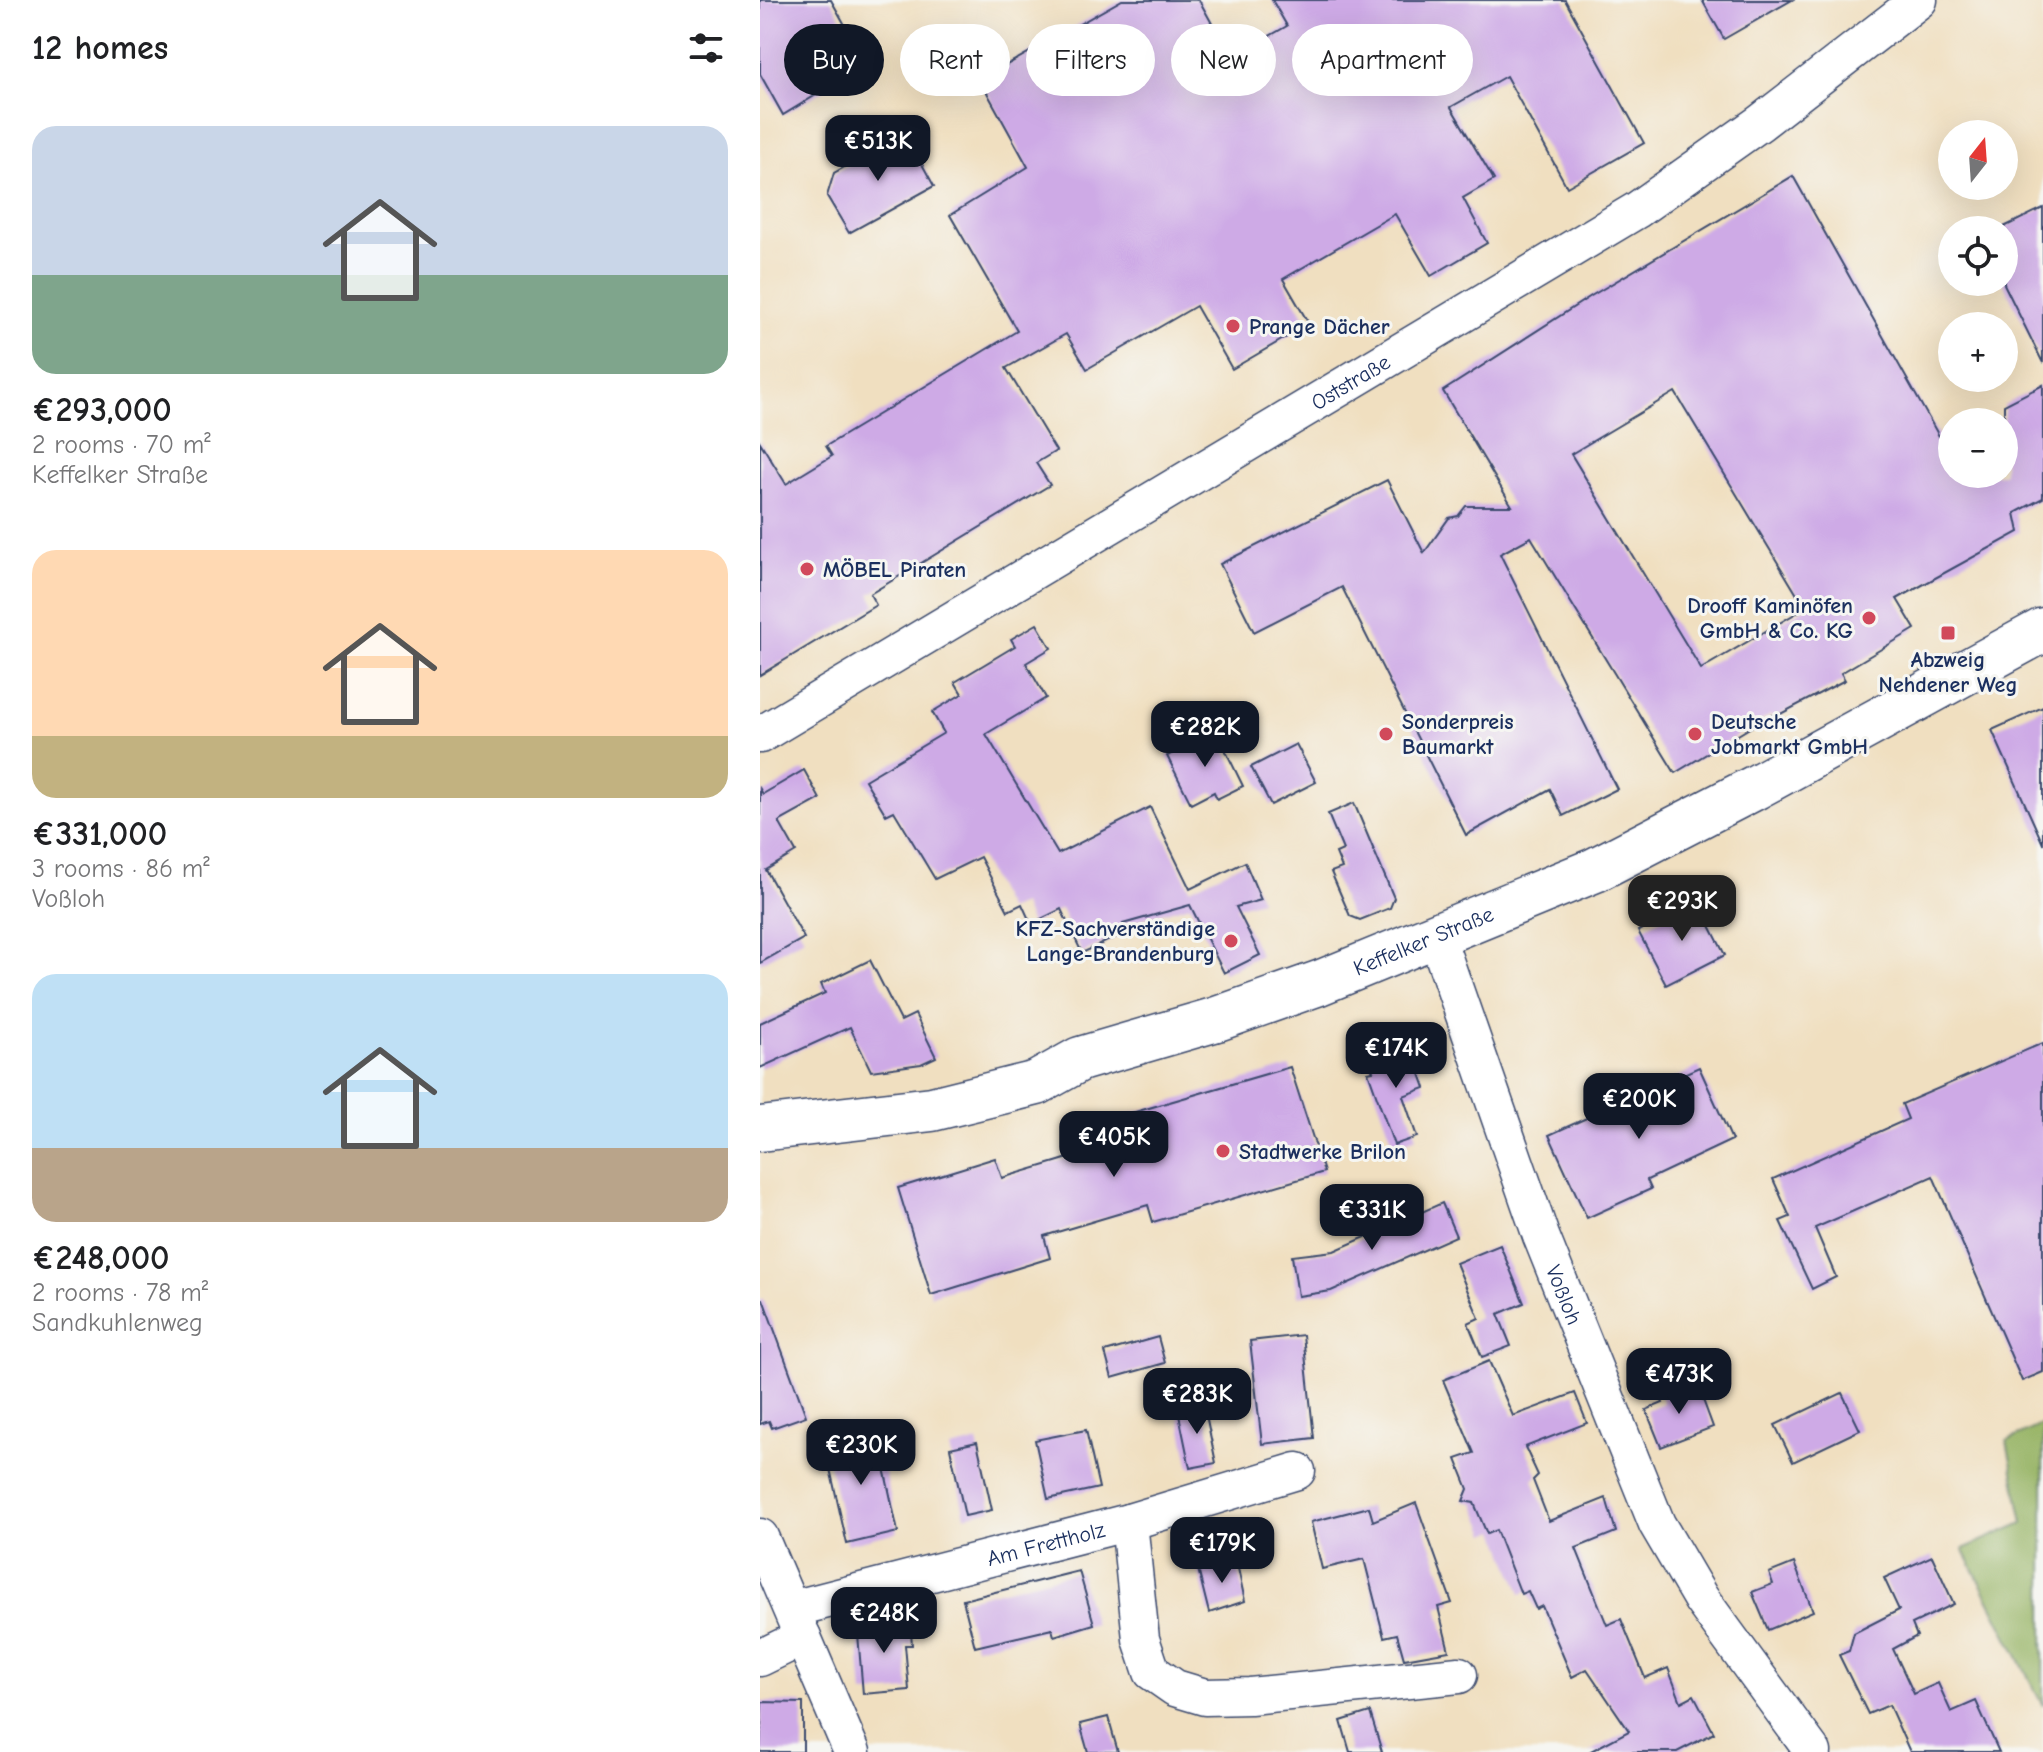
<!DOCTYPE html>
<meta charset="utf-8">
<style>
body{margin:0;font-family:"Comic Neue",sans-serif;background:#f2f2f2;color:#202124;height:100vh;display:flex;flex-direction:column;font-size:30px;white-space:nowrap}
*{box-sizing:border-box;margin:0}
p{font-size:26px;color:#757577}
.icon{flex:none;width:44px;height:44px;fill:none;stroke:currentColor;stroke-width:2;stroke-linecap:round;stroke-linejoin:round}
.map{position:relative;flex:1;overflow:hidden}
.sheet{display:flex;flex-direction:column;background:#fff;width:760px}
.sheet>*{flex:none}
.top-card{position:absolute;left:24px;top:24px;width:760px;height:72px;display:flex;gap:16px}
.needle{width:52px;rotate:17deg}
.controls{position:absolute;left:1178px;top:120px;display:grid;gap:16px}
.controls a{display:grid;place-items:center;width:80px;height:80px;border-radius:50%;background:#fff;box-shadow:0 8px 32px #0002;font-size:40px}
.price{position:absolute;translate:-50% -68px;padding:0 18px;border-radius:16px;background:#111827;color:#fff;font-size:26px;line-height:52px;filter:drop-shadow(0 2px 4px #0008)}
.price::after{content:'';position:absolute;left:50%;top:48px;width:24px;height:18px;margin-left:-12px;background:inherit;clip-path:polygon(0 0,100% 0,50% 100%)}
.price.active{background:#222;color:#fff}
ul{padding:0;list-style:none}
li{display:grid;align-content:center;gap:16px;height:424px;padding:0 32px}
li span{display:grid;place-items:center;height:248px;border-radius:24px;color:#555}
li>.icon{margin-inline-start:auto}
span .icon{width:144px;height:144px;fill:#fffc;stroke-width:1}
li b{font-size:34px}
h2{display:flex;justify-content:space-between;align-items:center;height:96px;padding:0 32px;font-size:34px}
.pill{padding:0 28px;border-radius:36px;background:#fff;box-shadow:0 8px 32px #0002;font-size:28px;line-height:72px}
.pill.active{background:#111827;color:#fff}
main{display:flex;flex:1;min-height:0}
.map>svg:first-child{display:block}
.forest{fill:#99b567;stroke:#5a7262;stroke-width:2}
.building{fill:#ceaae6;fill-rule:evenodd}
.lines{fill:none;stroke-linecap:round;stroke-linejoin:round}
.minor-casing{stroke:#3b496d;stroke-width:39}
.tertiary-casing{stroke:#3b496d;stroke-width:47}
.minor{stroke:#fff;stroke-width:36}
.tertiary{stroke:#fff;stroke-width:44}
.poi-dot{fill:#d1495b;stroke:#f6f6f2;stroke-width:3}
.labels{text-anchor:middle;stroke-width:6;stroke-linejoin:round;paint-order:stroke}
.poi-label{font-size:22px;font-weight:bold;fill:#1b2f5e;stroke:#f6f6f2;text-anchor:start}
.street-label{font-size:22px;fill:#1b2f5e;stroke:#f6f6f2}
</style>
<main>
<section class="sheet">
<h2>12 homes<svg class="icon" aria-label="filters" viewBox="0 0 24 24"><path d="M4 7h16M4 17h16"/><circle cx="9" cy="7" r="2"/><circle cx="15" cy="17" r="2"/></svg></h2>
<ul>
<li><span style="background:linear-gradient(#c9d6e8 60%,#7fa58c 0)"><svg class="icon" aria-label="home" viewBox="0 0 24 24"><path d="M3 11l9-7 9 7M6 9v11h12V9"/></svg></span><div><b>€293,000</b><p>2 rooms · 70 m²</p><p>Keffelker Straße</p></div></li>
<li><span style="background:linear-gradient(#ffd9b3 75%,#c2b280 0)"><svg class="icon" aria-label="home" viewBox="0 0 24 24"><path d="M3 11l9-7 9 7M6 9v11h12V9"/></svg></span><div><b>€331,000</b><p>3 rooms · 86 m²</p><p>Voßloh</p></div></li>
<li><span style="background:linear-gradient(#bfe0f5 70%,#b9a48a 0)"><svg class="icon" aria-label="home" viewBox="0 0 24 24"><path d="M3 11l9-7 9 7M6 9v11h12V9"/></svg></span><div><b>€248,000</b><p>2 rooms · 78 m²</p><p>Sandkuhlenweg</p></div></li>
</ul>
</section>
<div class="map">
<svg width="1283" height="1752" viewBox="0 0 1283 1752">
<rect width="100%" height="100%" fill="#f6f6f2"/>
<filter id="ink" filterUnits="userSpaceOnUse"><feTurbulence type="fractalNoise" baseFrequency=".0125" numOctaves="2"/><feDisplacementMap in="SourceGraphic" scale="16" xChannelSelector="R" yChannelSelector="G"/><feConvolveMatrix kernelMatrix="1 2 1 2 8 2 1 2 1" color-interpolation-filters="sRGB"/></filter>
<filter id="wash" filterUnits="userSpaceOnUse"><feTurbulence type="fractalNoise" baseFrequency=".006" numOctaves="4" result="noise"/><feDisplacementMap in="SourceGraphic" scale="32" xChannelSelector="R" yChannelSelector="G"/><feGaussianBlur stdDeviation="1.8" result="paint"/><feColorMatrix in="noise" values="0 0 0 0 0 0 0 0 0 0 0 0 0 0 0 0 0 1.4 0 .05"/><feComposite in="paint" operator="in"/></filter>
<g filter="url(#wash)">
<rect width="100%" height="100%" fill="#f0dfc0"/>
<!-- forest -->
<path class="forest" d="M 1283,1424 L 1283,1706 L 1203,1549 L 1263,1523 L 1247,1441 Z"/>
<g id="blocks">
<!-- building -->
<g class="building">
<path d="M 0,0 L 71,0 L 107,64 L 23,115 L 0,74 Z"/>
<path d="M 362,0 L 439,0 L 471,58 L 527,26 L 512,0 L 805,0 L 884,143 L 807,187 L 746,76 L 691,107 L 734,180 L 703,198 L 727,243 L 671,276 L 635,214 L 523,279 L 549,324 L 472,369 L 436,306 L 327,369 L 306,334 L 246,368 L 296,451 L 276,463 L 290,485 L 110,594 L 116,605 L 0,675 L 0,442 L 26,484 L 72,456 L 66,446 L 257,331 L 190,215 L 268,167 L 220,80 Z"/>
<path d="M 942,0 L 1032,0 L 964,39 Z"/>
<path d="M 145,133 L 174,186 L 89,233 L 67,196 L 74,173 Z"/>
<path d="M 1033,176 L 1180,438 L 1192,432 L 1192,474 L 1244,474 L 1244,405 L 1283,385 L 1283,498 L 1255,513 L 1259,532 L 1137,599 L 1155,629 L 1081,673 L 1085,680 L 1013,718 L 1011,715 L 915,773 L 771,537 L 740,554 L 857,789 L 803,816 L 790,789 L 706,835 L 582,587 L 494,632 L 460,564 L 627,480 L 664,553 L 689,518 L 698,516 L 706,506 L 752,506 L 683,391 L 831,296 ZM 915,392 L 1045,608 L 941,669 L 811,454 Z"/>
<path d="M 1283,208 L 1283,363 L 1244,284 L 1244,227 Z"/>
<path d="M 277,624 L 291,648 L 266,663 L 286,698 L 226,734 L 298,854 L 390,807 L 430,889 L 485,862 L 501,900 L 476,907 L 500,955 L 464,973 L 430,905 L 363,924 L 367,932 L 322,953 L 301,909 L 271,924 L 262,904 L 248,911 L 220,857 L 175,879 L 134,811 L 126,815 L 105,780 L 184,733 L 172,712 L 202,694 L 195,682 L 255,646 L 251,639 Z"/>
<path d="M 1283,707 L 1283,844 L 1232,730 Z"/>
<path d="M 456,731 L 483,786 L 457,799 L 454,792 L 431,804 L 407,756 Z"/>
<path d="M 536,744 L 556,782 L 511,805 L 491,767 Z"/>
<path d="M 44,770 L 60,799 L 19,822 L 36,852 L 6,870 L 44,938 L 0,963 L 0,789 L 3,794 Z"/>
<path d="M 594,803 L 634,898 L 630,908 L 600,920 L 590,916 L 571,872 L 582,868 L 576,853 L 583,850 L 568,814 Z"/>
<path d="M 937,900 L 965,955 L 906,985 L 878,931 Z"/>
<path d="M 110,960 L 141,1021 L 155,1014 L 176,1057 L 161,1064 L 111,1071 L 90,1027 L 0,1068 L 0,1023 L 65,993 L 61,984 Z"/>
<path d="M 1283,1043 L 1283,1372 L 1262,1381 L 1173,1176 L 1055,1228 L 1076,1277 L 1052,1289 L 1020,1221 L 1030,1217 L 1013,1179 L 1148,1119 L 1142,1104 Z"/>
<path d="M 650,1045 L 665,1088 L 643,1096 L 657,1137 L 634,1145 L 608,1072 L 613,1071 L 609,1059 Z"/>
<path d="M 530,1067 L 564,1172 L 393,1222 L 388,1205 L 284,1236 L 290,1258 L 171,1295 L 138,1188 L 235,1158 L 242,1178 L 299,1161 L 365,1140 L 358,1117 Z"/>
<path d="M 939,1067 L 972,1140 L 887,1180 L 891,1189 L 827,1218 L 789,1135 Z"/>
<path d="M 682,1203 L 696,1236 L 571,1291 L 538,1296 L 532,1256 L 574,1251 Z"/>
<path d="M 740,1245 L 764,1303 L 738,1314 L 751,1346 L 722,1357 L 708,1323 L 719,1318 L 696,1263 Z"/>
<path d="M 0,1299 L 3,1299 L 46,1416 L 12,1428 L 9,1421 L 0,1424 Z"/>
<path d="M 543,1335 L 554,1438 L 502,1444 L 490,1341 Z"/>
<path d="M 398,1337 L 405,1363 L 352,1378 L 345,1352 Z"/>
<path d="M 729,1361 L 753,1416 L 815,1393 L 827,1423 L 765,1447 L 778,1475 L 773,1480 L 789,1521 L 846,1498 L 856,1532 L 816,1548 L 847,1625 L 861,1619 L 885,1678 L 908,1668 L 921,1702 L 934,1695 L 954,1733 L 917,1752 L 829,1752 L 869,1731 L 827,1669 L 812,1677 L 782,1606 L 776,1609 L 768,1591 L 761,1594 L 736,1530 L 727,1534 L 714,1503 L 703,1501 L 708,1489 L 696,1459 L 714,1453 L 683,1380 Z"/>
<path d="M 927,1385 L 930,1393 L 939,1389 L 953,1427 L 901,1447 L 886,1410 L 903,1403 L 900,1394 Z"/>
<path d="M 1082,1393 L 1100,1430 L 1033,1462 L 1015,1425 Z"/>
<path d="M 444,1405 L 456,1463 L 430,1468 L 418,1410 Z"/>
<path d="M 326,1430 L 339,1488 L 288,1499 L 275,1440 Z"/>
<path d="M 116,1431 L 138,1532 L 87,1544 L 64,1442 Z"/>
<path d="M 217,1442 L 232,1510 L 205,1516 L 190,1448 Z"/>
<path d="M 656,1503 L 692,1603 L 678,1607 L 689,1651 L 644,1659 L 637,1634 L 624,1637 L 604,1559 L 562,1569 L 551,1522 L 609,1507 L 613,1521 Z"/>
<path d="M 1172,1556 L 1194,1604 L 1152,1624 L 1157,1636 L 1133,1649 L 1154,1694 L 1178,1683 L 1191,1712 L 1216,1701 L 1239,1752 L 1150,1752 L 1129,1705 L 1108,1714 L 1079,1655 L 1089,1651 L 1094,1633 L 1139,1610 L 1124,1578 Z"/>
<path d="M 476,1559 L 485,1601 L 449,1613 L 438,1569 Z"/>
<path d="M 1034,1563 L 1053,1611 L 1008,1630 L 992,1592 L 1013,1584 L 1009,1573 Z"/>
<path d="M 319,1571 L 334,1624 L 294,1636 L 292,1629 L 215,1647 L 203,1600 Z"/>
<path d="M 150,1617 L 152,1645 L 145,1645 L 149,1690 L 103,1694 L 97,1622 Z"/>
<path d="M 2,1702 L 43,1703 L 43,1752 L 0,1752 Z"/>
<path d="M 610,1712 L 622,1752 L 590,1752 L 581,1721 Z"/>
<path d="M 348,1717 L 358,1752 L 328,1752 L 320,1724 Z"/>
</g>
</g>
</g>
<g filter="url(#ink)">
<use href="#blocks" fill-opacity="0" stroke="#3b496d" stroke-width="2"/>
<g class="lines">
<defs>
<g id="minor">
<path id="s1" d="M 0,735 L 877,210 L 1000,123 L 1159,0"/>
<path id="s2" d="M 676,935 L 781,1236 L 897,1524 L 941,1599 L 1053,1752"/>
<path d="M 369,1522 L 381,1639 L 392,1672 L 415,1688 L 445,1697 L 490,1696 L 699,1675"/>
<path d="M 0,1537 L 92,1752"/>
<path id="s3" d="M 32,1609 L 369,1522 L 537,1471"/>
<path d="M 0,1658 L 43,1637"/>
</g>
<g id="tertiary">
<path id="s4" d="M 0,1129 L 172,1109 L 277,1083 L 320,1059 L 457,1019 L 559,983 L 835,870 L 996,787 L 1283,630"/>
</g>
</defs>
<!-- minor casing -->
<use href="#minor" class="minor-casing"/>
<!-- tertiary casing -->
<use href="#tertiary" class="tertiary-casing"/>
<!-- minor -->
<use href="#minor" class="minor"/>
<!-- tertiary -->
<use href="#tertiary" class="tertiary"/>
</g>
</g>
<!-- markers -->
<g class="poi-dot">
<circle cx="473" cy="326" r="8"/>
<circle cx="47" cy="569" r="8"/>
<circle cx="1109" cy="618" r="8"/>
<rect x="1180" y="625" width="16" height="16" rx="4"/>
<circle cx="626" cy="734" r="8"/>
<circle cx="935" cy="734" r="8"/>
<circle cx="471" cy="941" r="8"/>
<circle cx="463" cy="1151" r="8"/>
</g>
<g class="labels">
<!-- poi labels -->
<g class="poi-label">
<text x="489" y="334">Prange Dächer</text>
<text x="63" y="577">MÖBEL Piraten</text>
<text x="1093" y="613" text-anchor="end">Drooff Kaminöfen<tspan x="1093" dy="25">GmbH &amp; Co. KG</tspan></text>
<text x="1188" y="667" text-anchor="middle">Abzweig<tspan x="1188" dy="25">Nehdener Weg</tspan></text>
<text x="642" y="729">Sonderpreis<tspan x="642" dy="25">Baumarkt</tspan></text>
<text x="951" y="729">Deutsche<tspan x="951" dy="25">Jobmarkt GmbH</tspan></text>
<text x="455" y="936" text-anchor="end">KFZ-Sachverständige<tspan x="455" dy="25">Lange-Brandenburg</tspan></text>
<text x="479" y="1159">Stadtwerke Brilon</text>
</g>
<!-- street labels -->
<g class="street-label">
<text dy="8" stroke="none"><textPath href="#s1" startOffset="688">Oststraße</textPath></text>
<text dy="8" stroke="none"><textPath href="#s4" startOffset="694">Keffelker Straße</textPath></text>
<text dy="8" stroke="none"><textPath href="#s2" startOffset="382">Voßloh</textPath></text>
<text dy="8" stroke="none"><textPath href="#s3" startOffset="262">Am Frettholz</textPath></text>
</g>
</g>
</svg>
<div class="controls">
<a><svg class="needle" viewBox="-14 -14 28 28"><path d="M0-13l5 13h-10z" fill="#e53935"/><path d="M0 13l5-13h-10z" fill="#757577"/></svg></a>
<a><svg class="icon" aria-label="locate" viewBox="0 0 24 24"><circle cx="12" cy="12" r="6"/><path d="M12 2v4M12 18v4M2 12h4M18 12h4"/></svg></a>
<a>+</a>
<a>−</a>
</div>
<b class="price" style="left:118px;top:183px">€513K</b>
<b class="price" style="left:445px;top:769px">€282K</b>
<b class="price active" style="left:922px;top:943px">€293K</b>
<b class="price" style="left:636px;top:1090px">€174K</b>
<b class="price" style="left:879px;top:1141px">€200K</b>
<b class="price" style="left:354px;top:1179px">€405K</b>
<b class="price" style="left:612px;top:1252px">€331K</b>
<b class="price" style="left:919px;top:1416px">€473K</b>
<b class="price" style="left:437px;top:1436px">€283K</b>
<b class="price" style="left:101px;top:1487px">€230K</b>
<b class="price" style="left:462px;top:1585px">€179K</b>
<b class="price" style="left:124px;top:1655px">€248K</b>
<div class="top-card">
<a class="pill active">Buy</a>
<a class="pill">Rent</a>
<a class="pill">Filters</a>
<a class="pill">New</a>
<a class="pill">Apartment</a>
</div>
</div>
</main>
